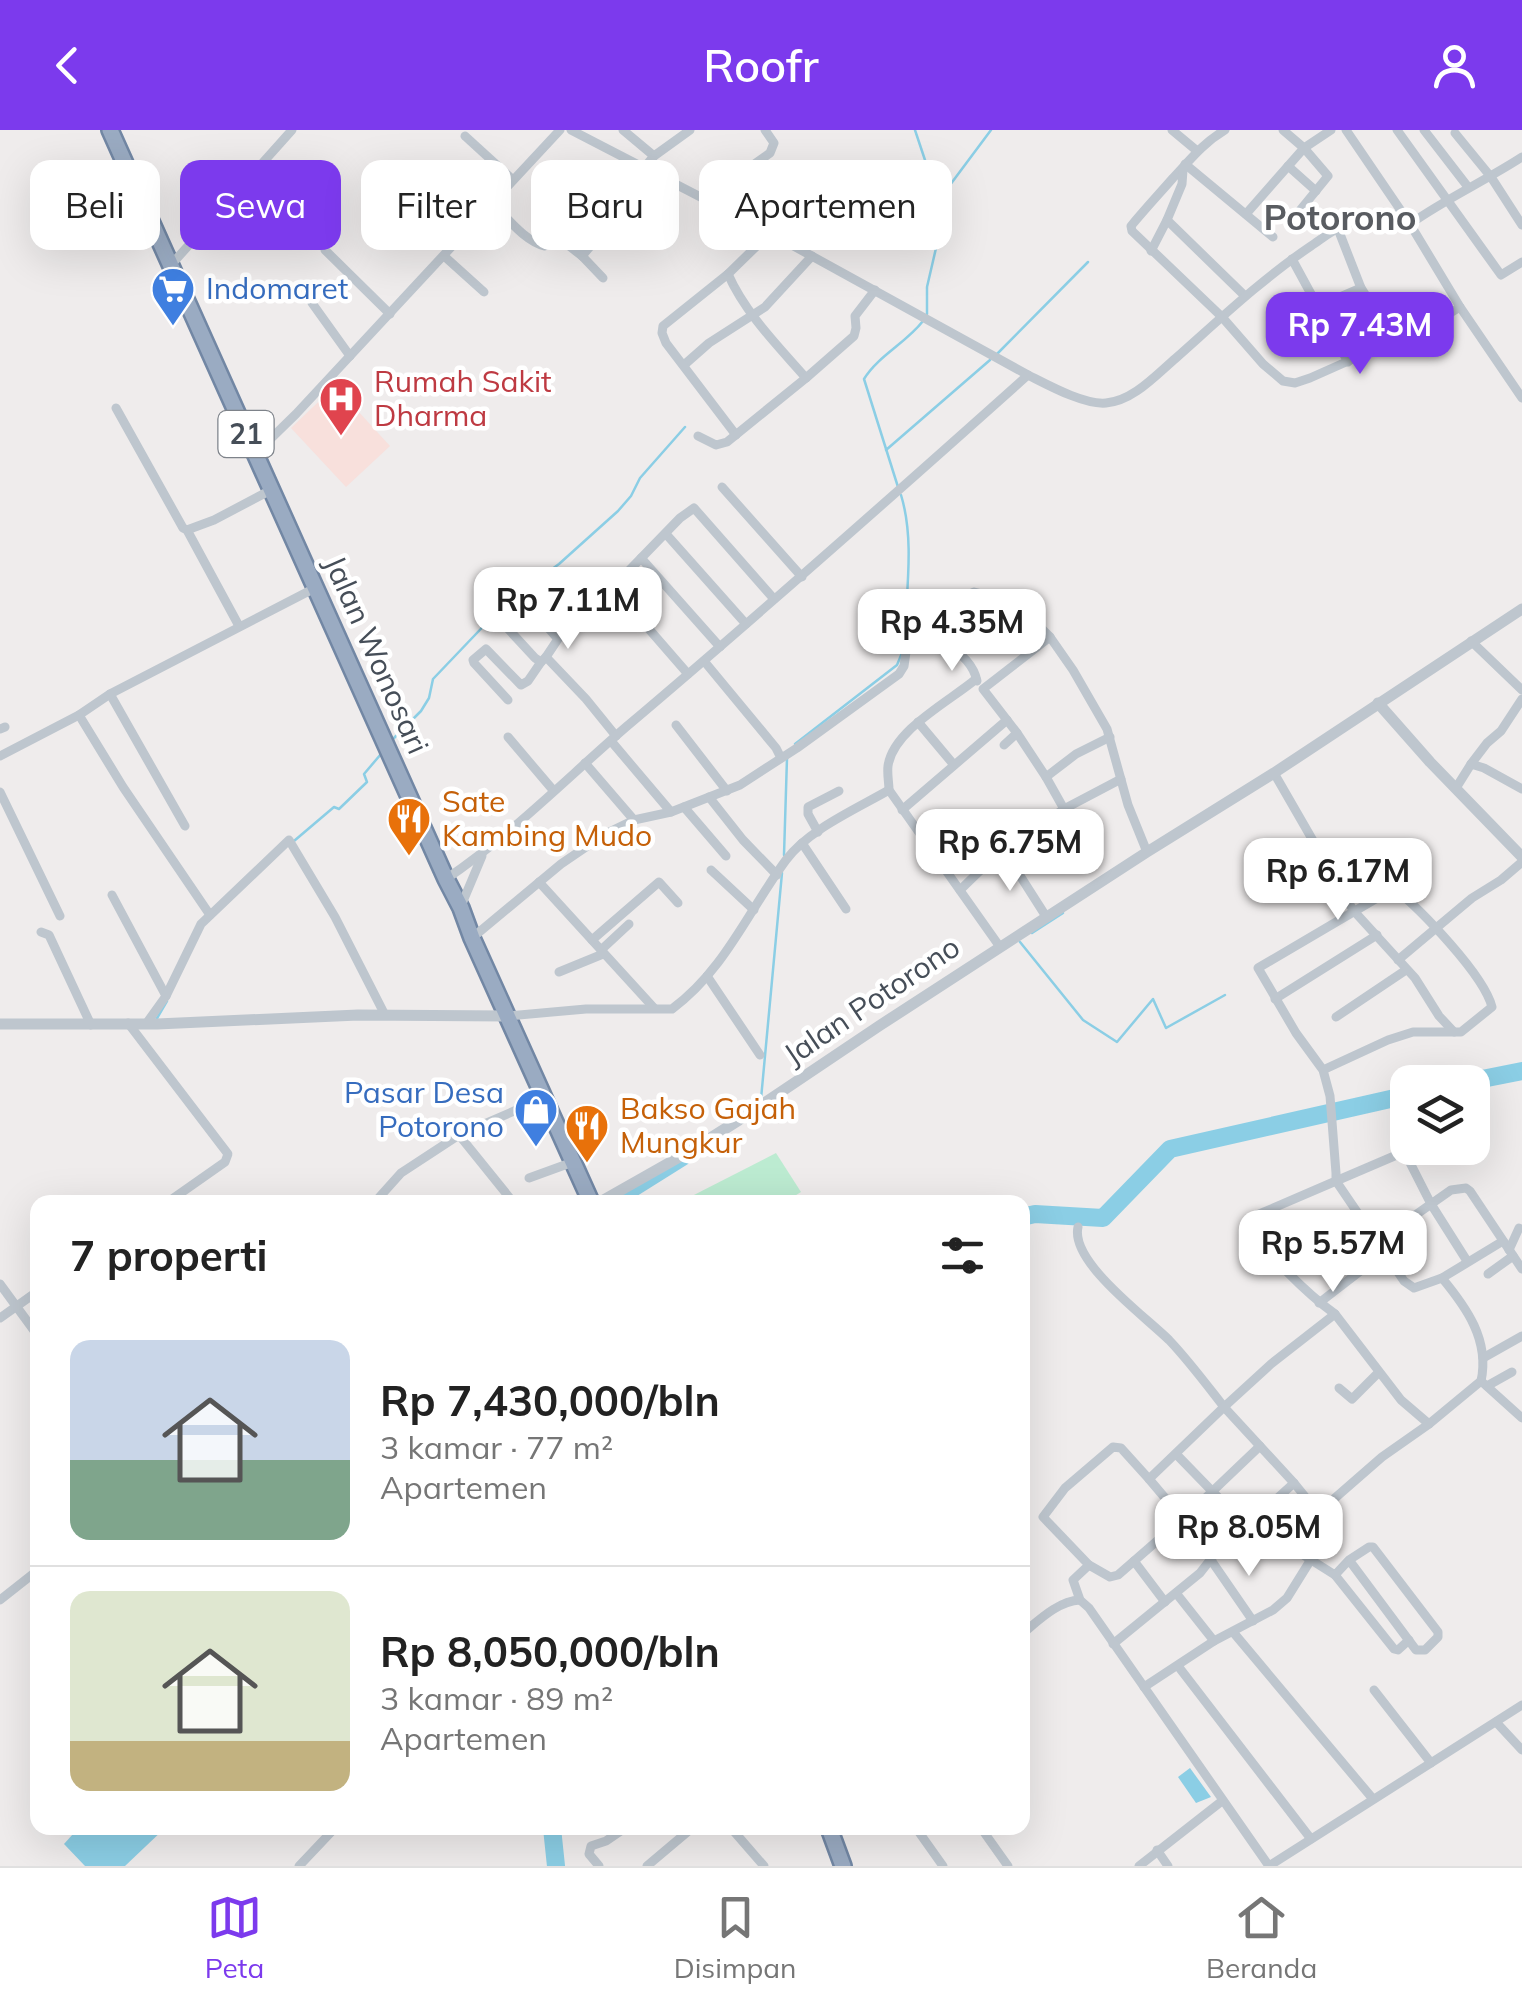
<!DOCTYPE html>
<html lang="id">
<meta charset="utf-8">
<style>
body{margin:0;font-family:Mulish,sans-serif;background:#f6f6f6;color:#222;height:100vh;display:flex;flex-direction:column;font-size:38px;white-space:nowrap}
*{box-sizing:border-box;margin:0}
p{font-size:32px;color:#767676}
.icon{flex:none;width:55px;height:55px;fill:none;stroke:currentColor;stroke-width:2;stroke-linecap:round;stroke-linejoin:round}
.map{position:relative;flex:1;overflow:hidden}
.details{position:absolute;left:30px;top:1065px;width:1000px;height:640px;display:flex;flex-direction:column;background:#fff;border-radius:20px;box-shadow:0 10px 40px #0002}
.details>*{flex:none}
.guide{position:absolute;left:30px;top:30px;width:1000px;height:90px;display:flex;gap:20px}
.tools{position:absolute;left:1390px;top:935px;display:grid;gap:20px}
.tools a{display:grid;place-items:center;width:100px;height:100px;border-radius:20px;background:#fff;box-shadow:0 10px 40px #0002;font-size:50px}
.price{position:absolute;translate:-50% -85px;padding:0 22px;border-radius:20px;background:#fff;color:#222;font-size:32px;line-height:65px;filter:drop-shadow(0 2px 5px #0008)}
.price::after{content:'';position:absolute;left:50%;top:60px;width:30px;height:22px;margin-left:-15px;background:inherit;clip-path:polygon(0 0,100% 0,50% 100%)}
.price.on{background:#7c3aed;color:#fff}
ul{padding:0;list-style:none}
li{display:flex;align-items:center;gap:30px;height:250px;padding:0 40px}
li+li{border-top:2px solid #e0e0e0}
li span{display:grid;place-items:center;flex:none;width:280px;height:200px;border-radius:20px;color:#555}
li>.icon{margin-inline-start:auto}
span .icon{width:120px;height:120px;fill:#fffc;stroke-width:1}
li b{font-size:42px}
h2{display:flex;justify-content:space-between;align-items:center;height:120px;padding:0 40px;font-size:42px}
.tag{padding:0 35px;border-radius:20px;background:#fff;box-shadow:0 10px 40px #0002;font-size:35px;line-height:90px}
.tag.on{background:#7c3aed;color:#fff}
header{display:flex;justify-content:space-between;align-items:center;height:130px;padding:0 40px;background:#7c3aed;color:#fff;font-size:45px;font-weight:600}
.tabs{display:flex;justify-content:space-around;align-items:center;height:140px;border-top:2px solid #e0e0e0;background:#fff;font-size:28px;color:#767676}
.tabs a{display:grid;justify-items:center;gap:5px}
.tabs .on{color:#7c3aed}
.map>svg:first-child{display:block}
.medical{fill:#f8e0dc}
.green{fill:#bcebd1}
.water{fill:#8bcee5}
.lines{fill:none;stroke-linecap:round;stroke-linejoin:round}
.stream{stroke:#8bcee5;stroke-width:2.5}
.canal{stroke:#8bcee5;stroke-width:10}
.river{stroke:#8bcee5;stroke-width:18}
.trunk-casing{stroke:#7287a4;stroke-width:20}
.minor{stroke:#bec6ce;stroke-width:9}
.tertiary{stroke:#bec6ce;stroke-width:11}
.trunk{stroke:#9aabc2;stroke-width:15}
.labels{text-anchor:middle;stroke-width:9;stroke-linejoin:round;paint-order:stroke}
.shield{fill:#fff;stroke:#7e838a;stroke-width:2.5}
.shield-label{font-size:28px;font-weight:bold;fill:#464e58}
.shop-label{font-size:30px;fill:#366cbe;stroke:#fff;text-anchor:start}
.health-label{font-size:30px;fill:#be3a42;stroke:#fff;text-anchor:start}
.street-label{font-size:30px;fill:#464e58;stroke:#fff}
.food-label{font-size:30px;fill:#c56008;stroke:#fff;text-anchor:start}
.quarter-label{font-size:35px;font-weight:bold;fill:#595c61;stroke:#fff}
</style>
<header><svg class="icon" aria-label="back" viewBox="0 0 24 24"><path d="M15 5l-7 7 7 7"/></svg>Roofr<svg class="icon" aria-label="person" viewBox="0 0 24 24"><circle cx="12" cy="8" r="4"/><path d="M4 21q1-7 8-7t8 7"/></svg></header>
<div class="map">
<svg width="1522" height="1736" viewBox="0 0 1522 1736">
<rect width="100%" height="100%" fill="#efecec"/>
<!-- medical -->
<path class="medical" d="M 335,256 L 390,316 L 346,357 L 291,298 Z"/>
<!-- green -->
<path class="green" d="M 776,1023 L 801,1062 L 785,1072 L 691,1072 L 688,1068 Z"/>
<!-- water -->
<g class="water">
<path d="M 1190,1638 L 1211,1667 L 1196,1673 L 1178,1647 Z"/>
<path d="M 97,1698 L 165,1698 L 125,1736 L 85,1736 L 64,1714 L 73,1704 Z"/>
</g>
<g class="lines">
<!-- stream -->
<g class="stream">
<path d="M 915,0 L 930,45 L 943,64 L 946,75 L 927,157 L 927,184"/>
<path d="M 944,63 L 991,0"/>
<path d="M 996,225 L 1088,132"/>
<path d="M 886,320 L 990,230"/>
<path d="M 898,357 L 864,249 C 878,226 906,213 923,191"/>
<path d="M 901,365 C 914,407 907,456 905,500"/>
<path d="M 537,450 L 559,434 L 618,381 L 631,366 L 640,348 L 685,297"/>
<path d="M 392,610 L 421,581 L 429,568 L 433,549 L 496,483"/>
<path d="M 795,614 L 897,535 L 902,523"/>
<path d="M 294,711 L 334,677 L 339,679 L 367,652 L 364,644 L 381,624"/>
<path d="M 784,725 L 787,628"/>
<path d="M 1032,803 L 1063,783"/>
<path d="M 1020,812 L 1083,890 L 1117,912 L 1153,869 L 1166,898 L 1225,865"/>
<path d="M 156,890 L 167,871"/>
<path d="M 761,969 L 782,743"/>
</g>
<!-- canal -->
<path class="canal" d="M 618,1072 L 685,1030"/>
<!-- river -->
<g class="river">
<path d="M 1467,952 L 1522,941"/>
<path d="M 1022,1087 L 1035,1084 L 1103,1088 L 1170,1019 L 1408,965"/>
<path d="M 552,1698 L 556,1736"/>
</g>
<defs>
<g id="trunk">
<path d="M 110,0 L 446,749 L 461,778 L 472,808 L 591,1072"/>
<path d="M 829,1698 L 843,1736"/>
</g>
</defs>
<!-- trunk casing -->
<use href="#trunk" class="trunk-casing"/>
<!-- minor -->
<g class="minor">
<path d="M 623,0 L 654,26"/>
<path d="M 1172,0 L 1196,20"/>
<path d="M 1225,0 C 1202,14 1191,29 1173,48 C 1159,64 1145,79 1131,96 L 1132,101 L 1222,187 L 1263,234 L 1283,251 L 1295,253 L 1310,248 L 1434,193 L 1460,177"/>
<path d="M 1283,0 L 1304,18 L 1331,0"/>
<path d="M 1346,0 L 1410,94 L 1460,177 L 1522,268"/>
<path d="M 1397,0 L 1501,145 L 1522,132"/>
<path d="M 1424,0 L 1468,57"/>
<path d="M 1455,3 L 1491,47 L 1522,95"/>
<path d="M 465,6 L 512,49"/>
<path d="M 1185,34 L 1273,107"/>
<path d="M 1288,36 L 1316,61"/>
<path d="M 644,38 L 654,26 L 690,0"/>
<path d="M 1183,40 L 1182,54 L 1167,90 L 1245,166"/>
<path d="M 705,69 L 770,23 L 774,13 L 765,0"/>
<path d="M 491,72 C 507,87 524,111 545,116 L 554,108 L 559,108 L 582,126 L 653,43"/>
<path d="M 1246,84 L 1304,18 L 1328,46 L 1297,84"/>
<path d="M 1410,94 C 1447,68 1485,51 1522,27"/>
<path d="M 1338,99 L 1361,158 L 1394,210"/>
<path d="M 325,120 L 390,184"/>
<path d="M 1151,121 L 1167,90"/>
<path d="M 444,126 L 484,162"/>
<path d="M 582,126 L 603,148"/>
<path d="M 1292,129 L 1348,232"/>
<path d="M 171,135 L 292,0"/>
<path d="M 728,144 C 745,183 779,217 806,248"/>
<path d="M 312,173 L 350,226"/>
<path d="M 1317,177 L 1361,158"/>
<path d="M 684,235 L 709,213 L 765,177 L 812,126"/>
<path d="M 1028,245 C 1048,255 1084,275 1106,273 C 1133,271 1156,245 1176,228 C 1220,189 1262,149 1311,116 C 1323,108 1336,97 1350,93 C 1367,87 1386,85 1403,84"/>
<path d="M 116,278 L 183,398 L 187,400 L 239,496"/>
<path d="M 736,305 L 666,213 L 662,203 L 663,196 L 728,144 L 770,103 L 847,42"/>
<path d="M 698,306 L 716,315 L 727,312 L 806,248 L 854,206 L 856,198 L 855,186 L 875,160"/>
<path d="M 255,324 L 296,284 L 560,0"/>
<path d="M 722,357 L 802,447"/>
<path d="M 187,400 L 214,390 L 271,360"/>
<path d="M 666,404 L 746,494"/>
<path d="M 641,428 L 720,517"/>
<path d="M 535,454 L 500,484 L 499,489 L 535,528 L 541,532 L 546,527 L 586,569 L 616,606"/>
<path d="M 521,467 L 558,509 L 546,527"/>
<path d="M 975,494 L 1000,471"/>
<path d="M 1050,507 L 983,559 L 1017,603 L 1046,647 L 1076,624 L 1110,607"/>
<path d="M 941,508 C 956,521 973,531 977,551"/>
<path d="M 1471,511 L 1522,560"/>
<path d="M 704,531 L 776,618 L 781,628"/>
<path d="M 688,544 L 615,460 L 616,454 L 680,388 L 694,378 L 774,469"/>
<path d="M 110,564 L 185,696"/>
<path d="M 508,570 L 474,533 L 473,530 L 486,519 L 521,555 L 528,551 L 541,532"/>
<path d="M 79,585 L 123,657 L 210,785"/>
<path d="M 918,592 L 954,635"/>
<path d="M 676,595 L 727,661"/>
<path d="M 0,599 L 5,597"/>
<path d="M 508,607 L 553,660"/>
<path d="M 611,611 L 671,682"/>
<path d="M 1004,615 L 1017,603"/>
<path d="M 0,626 L 79,585 L 110,564 L 315,458"/>
<path d="M 585,633 L 634,690"/>
<path d="M 1471,634 L 1487,613 L 1501,601 L 1522,569"/>
<path d="M 1274,643 L 1353,780 L 1415,848 L 1439,886 L 1454,902"/>
<path d="M 1456,658 L 1471,634 L 1484,638 L 1522,659"/>
<path d="M 889,660 C 889,653 887,644 888,636 C 893,600 950,571 976,549"/>
<path d="M 0,662 L 60,786"/>
<path d="M 709,667 L 743,710 L 777,745"/>
<path d="M 684,677 L 726,726"/>
<path d="M 1064,679 L 1121,649"/>
<path d="M 902,680 L 1007,590"/>
<path d="M 818,702 L 808,684 L 808,677 L 839,661"/>
<path d="M 802,713 L 846,779"/>
<path d="M 1005,722 L 1047,788"/>
<path d="M 711,740 L 754,780"/>
<path d="M 446,749 C 511,705 567,648 626,597 C 762,482 895,364 1028,245 L 770,103 L 571,0"/>
<path d="M 539,752 L 654,878"/>
<path d="M 960,760 L 990,731 L 1064,679 L 1046,647"/>
<path d="M 112,765 L 166,866 L 146,894"/>
<path d="M 461,776 L 482,726"/>
<path d="M 41,802 L 49,805 L 91,895"/>
<path d="M 472,808 L 561,734 L 605,704 L 634,690 L 671,682 L 740,655 L 797,618 L 899,544 L 904,536 L 909,501 L 913,495 L 932,482 L 974,462 L 990,466 L 1041,498 L 1050,507 L 1073,540 L 1107,599 L 1128,675 L 1147,722"/>
<path d="M 592,810 L 659,752 L 678,773"/>
<path d="M 601,820 L 629,794"/>
<path d="M 1398,830 L 1472,768 L 1501,750 L 1522,732"/>
<path d="M 559,842 L 603,824"/>
<path d="M 707,846 L 760,925"/>
<path d="M 166,866 L 201,794 L 289,710 L 335,787 L 385,885"/>
<path d="M 1275,869 L 1377,805"/>
<path d="M 507,886 L 586,879 L 672,879 C 724,841 749,780 786,730 C 808,700 856,679 889,660 L 1000,817"/>
<path d="M 1336,887 L 1406,840"/>
<path d="M 128,893 L 228,1024 L 225,1032 L 168,1072"/>
<path d="M 1323,940 L 1388,910 L 1413,902 L 1461,902 L 1492,877 C 1484,845 1421,780 1394,758 L 1258,838 L 1296,903 L 1323,940 L 1330,966 L 1336,1043 L 1336,1051 L 1257,1085 L 1250,1094 C 1264,1123 1309,1165 1335,1184"/>
<path d="M 459,1005 L 544,968"/>
<path d="M 1413,1018 L 1336,1051 L 1404,1151 L 1414,1158 L 1442,1148 L 1503,1111"/>
<path d="M 1404,1021 L 1431,1074 L 1467,1131"/>
<path d="M 529,1048 L 573,1032"/>
<path d="M 375,1072 L 401,1043 L 459,1005 L 513,1072"/>
<path d="M 1078,1097 C 1070,1132 1146,1187 1169,1210 C 1189,1231 1206,1254 1224,1277 L 1271,1234 L 1335,1184 L 1401,1270 L 1429,1294"/>
<path d="M 1377,1112 L 1451,1060 L 1466,1058 L 1470,1061 L 1522,1139"/>
<path d="M 1509,1120 L 1519,1098"/>
<path d="M 1488,1144 L 1513,1126"/>
<path d="M 1442,1148 C 1466,1177 1490,1210 1481,1251"/>
<path d="M 0,1154 L 38,1206"/>
<path d="M 1319,1173 L 1385,1122"/>
<path d="M 0,1188 L 38,1161"/>
<path d="M 1483,1228 L 1522,1206"/>
<path d="M 1487,1256 L 1512,1242"/>
<path d="M 1339,1258 L 1352,1269 L 1378,1243"/>
<path d="M 1176,1324 L 1243,1393"/>
<path d="M 1149,1349 L 1182,1388 L 1253,1491"/>
<path d="M 1250,1393 L 1294,1353"/>
<path d="M 1134,1431 L 1165,1472"/>
<path d="M 1089,1435 L 1110,1447 L 1118,1445 L 1196,1377 L 1260,1316"/>
<path d="M 1335,1445 L 1394,1519 L 1398,1520 L 1409,1510"/>
<path d="M 1176,1463 L 1214,1511"/>
<path d="M 0,1470 L 38,1440"/>
<path d="M 1233,1502 L 1373,1669"/>
<path d="M 1022,1504 C 1039,1490 1058,1471 1080,1470"/>
<path d="M 1113,1514 L 1200,1443 L 1225,1411 L 1246,1393 L 1262,1399 L 1335,1445 L 1349,1430 L 1369,1417 L 1373,1417 L 1438,1502 L 1438,1507 L 1425,1520 L 1416,1520 L 1349,1430"/>
<path d="M 1178,1536 L 1311,1709"/>
<path d="M 1144,1557 L 1214,1511 L 1273,1480 L 1287,1468 L 1310,1431 L 1327,1381 L 1335,1368 L 1382,1327 L 1429,1294 L 1481,1251 L 1522,1288"/>
<path d="M 1374,1560 L 1431,1633"/>
<path d="M 1496,1592 L 1522,1620"/>
<path d="M 731,1698 L 764,1736"/>
<path d="M 916,1698 L 943,1736"/>
<path d="M 981,1698 L 1008,1736"/>
<path d="M 1157,1720 L 1168,1736"/>
<path d="M 299,1736 L 335,1698"/>
<path d="M 599,1736 L 589,1724 L 591,1716 L 606,1711 L 625,1698"/>
<path d="M 647,1736 L 692,1698"/>
<path d="M 1139,1736 L 1222,1671"/>
<path d="M 1269,1736 L 1089,1478 L 1080,1470 L 1073,1450 L 1089,1435 L 1043,1387 L 1065,1358 L 1113,1317 L 1121,1318 L 1149,1349 L 1224,1277 L 1294,1353 L 1324,1390"/>
<path d="M 1269,1736 L 1522,1575"/>
</g>
<!-- tertiary -->
<g class="tertiary">
<path d="M 1378,573 L 1430,632 L 1522,727"/>
<path d="M 0,894 L 157,894 L 358,885 L 507,886"/>
<path d="M 600,1072 L 690,1021 L 739,990 L 879,896 L 1147,722 L 1274,643 L 1522,479"/>
</g>
<!-- trunk -->
<use href="#trunk" class="trunk"/>
</g>
<!-- icons -->
<defs>
<symbol id="supermarket-pin" viewBox="-11 -11 22 30"><path d="M0 17L-7.5 6A9.5 9.5 0 1 1 7.5 6Z" fill="#3f7fe0" stroke="#fff"/><path d="M-6-5.5h2.5l.6 2H6L4.5 2H-2.5L-4.4-4H-6ZM-1.5 3.2a1.3 1.3 0 1 0 .1 0ZM3 3.2a1.3 1.3 0 1 0 .1 0Z" fill="#fff"/></symbol>
<symbol id="hospital-pin" viewBox="-11 -11 22 30"><path d="M0 17L-7.5 6A9.5 9.5 0 1 1 7.5 6Z" fill="#e0444e" stroke="#fff"/><path d="M-5-5h3v3.5h4V-5h3V5h-3V1.5h-4V5h-3Z" fill="#fff"/></symbol>
<symbol id="restaurant-pin" viewBox="-11 -11 22 30"><path d="M0 17L-7.5 6A9.5 9.5 0 1 1 7.5 6Z" fill="#e8710a" stroke="#fff"/><path d="M-5-6h1v4h1v-4h1v4h1v-4h1v5L-1.5 .5V6h-2V.5L-5-1ZM5-6V6H3V1.5H1.5Q1.5-4 5-6Z" fill="#fff"/></symbol>
<symbol id="shop-pin" viewBox="-11 -11 22 30"><path d="M0 17L-7.5 6A9.5 9.5 0 1 1 7.5 6Z" fill="#3f7fe0" stroke="#fff"/><path d="M-5-2.5h2.3a2.7 3.5 0 0 1 5.4 0H5L5.5 6h-11ZM-1.5-2.5h3a1.5 2.3 0 0 0-3 0Z" fill="#fff"/></symbol>
</defs>
<g fill-rule="evenodd">
<use href="#supermarket-pin" x="148" y="134" width="50" height="68"/>
<use href="#hospital-pin" x="316" y="244" width="50" height="68"/>
<use href="#restaurant-pin" x="384" y="664" width="50" height="68"/>
<use href="#shop-pin" x="511" y="955" width="50" height="68"/>
<use href="#restaurant-pin" x="562" y="971" width="50" height="68"/>
</g>
<g class="labels">
<!-- shield labels -->
<rect class="shield" x="218.5" y="281" width="55" height="46" rx="8"/>
<g class="shield-label">
<text x="246" y="314">21</text>
</g>
<!-- shop labels -->
<g class="shop-label">
<text x="206" y="169">Indomaret</text>
<text x="504" y="973" text-anchor="end">Pasar Desa<tspan x="504" dy="34">Potorono</tspan></text>
</g>
<!-- health labels -->
<g class="health-label">
<text x="374" y="262">Rumah Sakit<tspan x="374" dy="34">Dharma</tspan></text>
</g>
<!-- street labels -->
<g class="street-label">
<text transform="translate(376 525) rotate(66)" y="10">Jalan Wonosari</text>
<text transform="translate(872 871) rotate(-34)" y="10">Jalan Potorono</text>
</g>
<!-- food labels -->
<g class="food-label">
<text x="442" y="682">Sate<tspan x="442" dy="34">Kambing Mudo</tspan></text>
<text x="620" y="989">Bakso Gajah<tspan x="620" dy="34">Mungkur</tspan></text>
</g>
<!-- quarter labels -->
<g class="quarter-label">
<text x="1340" y="100">Potorono</text>
</g>
</g>
</svg>
<div class="tools">
<a><svg class="icon" aria-label="layers" viewBox="0 0 24 24"><path d="M12 4l9 5-9 5-9-5zM3 14l9 5 9-5"/></svg></a>
</div>
<b class="price on" style="left:1360px;top:247px">Rp 7.43M</b>
<b class="price" style="left:568px;top:522px">Rp 7.11M</b>
<b class="price" style="left:952px;top:544px">Rp 4.35M</b>
<b class="price" style="left:1010px;top:764px">Rp 6.75M</b>
<b class="price" style="left:1338px;top:793px">Rp 6.17M</b>
<b class="price" style="left:1333px;top:1165px">Rp 5.57M</b>
<b class="price" style="left:1249px;top:1449px">Rp 8.05M</b>
<div class="guide">
<a class="tag">Beli</a>
<a class="tag on">Sewa</a>
<a class="tag">Filter</a>
<a class="tag">Baru</a>
<a class="tag">Apartemen</a>
</div>
<section class="details">
<h2>7 properti<svg class="icon" aria-label="filters" viewBox="0 0 24 24"><path d="M4 7h16M4 17h16"/><circle cx="9" cy="7" r="2"/><circle cx="15" cy="17" r="2"/></svg></h2>
<ul>
<li><span style="background:linear-gradient(#c9d6e8 60%,#7fa58c 0)"><svg class="icon" aria-label="home" viewBox="0 0 24 24"><path d="M3 11l9-7 9 7M6 9v11h12V9"/></svg></span><div><b>Rp 7,430,000/bln</b><p>3 kamar · 77 m²</p><p>Apartemen</p></div></li>
<li><span style="background:linear-gradient(#dfe7d0 75%,#c2b280 0)"><svg class="icon" aria-label="home" viewBox="0 0 24 24"><path d="M3 11l9-7 9 7M6 9v11h12V9"/></svg></span><div><b>Rp 8,050,000/bln</b><p>3 kamar · 89 m²</p><p>Apartemen</p></div></li>
</ul>
</section>
</div>
<nav class="tabs">
<a class="on"><svg class="icon" aria-label="map" viewBox="0 0 24 24"><path d="M3 6l6-2 6 2 6-2v14l-6 2-6-2-6 2zM9 4v14M15 6v14"/></svg>Peta</a>
<a><svg class="icon" aria-label="saved" viewBox="0 0 24 24"><path d="M7 4h10v16l-5-4-5 4z"/></svg>Disimpan</a>
<a><svg class="icon" aria-label="home" viewBox="0 0 24 24"><path d="M3 11l9-7 9 7M6 9v11h12V9"/></svg>Beranda</a>
</nav>
